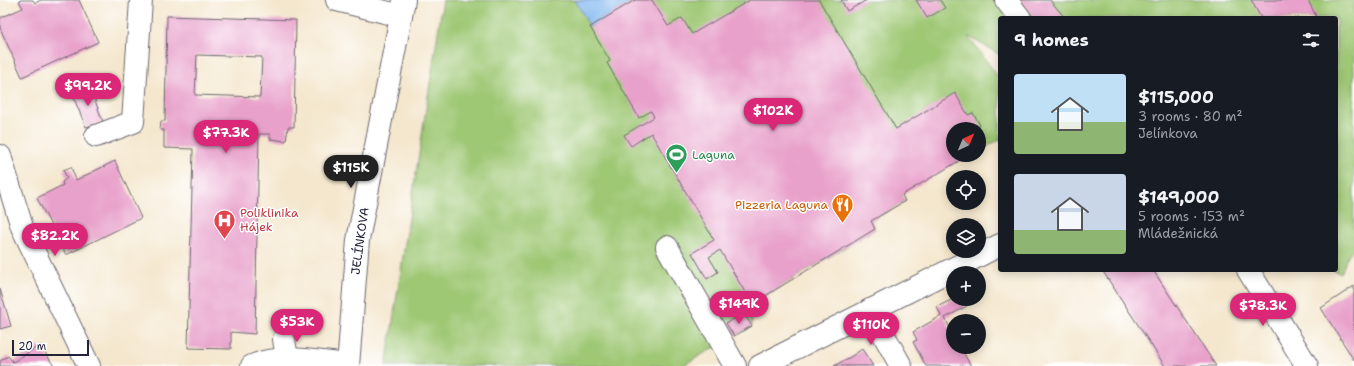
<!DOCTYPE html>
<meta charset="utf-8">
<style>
body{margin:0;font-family:"Shantell Sans",sans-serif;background:#242831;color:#f1f3f6;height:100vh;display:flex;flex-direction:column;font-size:15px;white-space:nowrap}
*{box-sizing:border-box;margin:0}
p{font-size:13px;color:#9ea1a6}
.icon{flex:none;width:22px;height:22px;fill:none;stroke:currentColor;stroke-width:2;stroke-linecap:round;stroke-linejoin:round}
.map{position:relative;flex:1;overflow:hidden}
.side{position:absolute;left:998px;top:16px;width:340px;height:256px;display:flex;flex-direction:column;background:#171b24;border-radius:4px;box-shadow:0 2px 10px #0003}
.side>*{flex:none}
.needle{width:26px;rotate:44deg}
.fabs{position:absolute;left:946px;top:122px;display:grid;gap:8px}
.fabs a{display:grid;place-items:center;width:40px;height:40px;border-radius:50%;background:#171b24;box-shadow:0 2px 10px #0003;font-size:20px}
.scale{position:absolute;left:12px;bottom:10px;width:77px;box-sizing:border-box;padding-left:4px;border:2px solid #22223b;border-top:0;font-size:11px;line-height:14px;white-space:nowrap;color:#22223b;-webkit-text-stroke:3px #fff;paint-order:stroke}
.price{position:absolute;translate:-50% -34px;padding:0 9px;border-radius:14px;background:#db2777;color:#fff;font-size:13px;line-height:26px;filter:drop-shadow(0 1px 2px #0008)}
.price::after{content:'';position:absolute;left:50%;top:24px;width:12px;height:9px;margin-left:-6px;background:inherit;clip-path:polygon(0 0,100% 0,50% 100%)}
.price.active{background:#222;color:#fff}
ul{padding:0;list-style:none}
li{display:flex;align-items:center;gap:12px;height:100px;padding:0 16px}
li span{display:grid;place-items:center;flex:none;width:112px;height:80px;border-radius:4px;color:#555}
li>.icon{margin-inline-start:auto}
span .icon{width:48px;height:48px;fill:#fffc;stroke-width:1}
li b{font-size:17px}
h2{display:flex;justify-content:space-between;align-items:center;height:48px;padding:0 16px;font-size:17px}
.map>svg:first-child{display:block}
.green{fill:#9fc874;stroke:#607558}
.water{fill:#82b7f0;stroke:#526c96}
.building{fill:#e8a1cb;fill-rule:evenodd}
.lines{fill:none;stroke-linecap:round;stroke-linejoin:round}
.minor-casing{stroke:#6c676e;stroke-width:24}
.minor{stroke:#fff;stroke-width:22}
.labels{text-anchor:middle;stroke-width:3;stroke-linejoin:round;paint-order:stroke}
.leisure-label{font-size:12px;fill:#27864d;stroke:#fff;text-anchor:start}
.food-label{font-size:12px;fill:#c56008;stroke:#fff;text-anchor:end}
.health-label{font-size:12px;fill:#be3a42;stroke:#fff;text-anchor:start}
.street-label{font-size:12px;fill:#22223b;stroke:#fff}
</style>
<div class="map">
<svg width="1354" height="366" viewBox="0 0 1354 366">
<rect width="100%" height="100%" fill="#fff"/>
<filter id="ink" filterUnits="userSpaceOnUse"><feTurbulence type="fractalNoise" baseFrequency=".025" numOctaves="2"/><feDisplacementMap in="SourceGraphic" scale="8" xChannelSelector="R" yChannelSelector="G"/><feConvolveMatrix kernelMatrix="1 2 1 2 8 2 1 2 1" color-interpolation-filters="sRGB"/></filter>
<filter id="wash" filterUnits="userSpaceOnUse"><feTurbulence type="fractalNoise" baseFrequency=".012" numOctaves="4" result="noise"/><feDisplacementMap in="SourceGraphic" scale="16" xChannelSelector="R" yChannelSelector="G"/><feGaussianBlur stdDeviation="0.9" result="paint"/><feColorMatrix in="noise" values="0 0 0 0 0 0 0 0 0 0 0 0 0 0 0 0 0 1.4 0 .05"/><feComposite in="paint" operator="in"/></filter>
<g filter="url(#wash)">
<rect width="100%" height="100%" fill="#f4e7ce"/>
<!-- green -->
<path class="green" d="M 443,0 L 1354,0 L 1354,248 L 1347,257 L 1341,274 L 1333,270 L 1336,270 L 1336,18 L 1000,18 L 1000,55 L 968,36 L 1000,79 L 1000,140 L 979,149 L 979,129 L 953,129 L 953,155 L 902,195 L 905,201 L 871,221 L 875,229 L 752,304 L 752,326 L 682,366 L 386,366 Z"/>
<!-- water -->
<path class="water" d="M 575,0 L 635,0 L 590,27 Z"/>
<g id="blocks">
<!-- building -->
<g class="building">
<path d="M 21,0 L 33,0 L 35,3 L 41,0 L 79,0 L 98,42 L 22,77 L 0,28 L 0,18 L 23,8 L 19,1 Z"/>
<path d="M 635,0 L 652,0 L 668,26 L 682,18 L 692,34 L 750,0 L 819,0 L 896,129 L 955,93 L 968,115 L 973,113 L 980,125 L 976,128 L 976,129 L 953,129 L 953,155 L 969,155 L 902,195 L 905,201 L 871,221 L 875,229 L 752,304 L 720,250 L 709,257 L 718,272 L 707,279 L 692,253 L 714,240 L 651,133 L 631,146 L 624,135 L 654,117 L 651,111 L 639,118 L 607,63 L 610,61 L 590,27 Z"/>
<path d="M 841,0 L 867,0 L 847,11 Z"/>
<path d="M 916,0 L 940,0 L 945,8 L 927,18 Z"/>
<path d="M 1019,0 L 1050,0 L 1065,18 L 1034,18 Z"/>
<path d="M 1251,0 L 1308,0 L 1317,18 L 1261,18 Z"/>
<path d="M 167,16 L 296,20 L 294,127 L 288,127 L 286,141 L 270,139 L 270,134 L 259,134 L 255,334 L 231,332 L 231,349 L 188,348 L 193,149 L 164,148 L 164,130 L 160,130 L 161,121 L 165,121 ZM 197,55 L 262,57 L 260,97 L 195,95 Z"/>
<path d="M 90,87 L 103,122 L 86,127 L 72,94 Z"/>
<path d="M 979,133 L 986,145 L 979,149 Z"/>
<path d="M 115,161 L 141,218 L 66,255 L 37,198 L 63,185 L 62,182 L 67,178 L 63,170 L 71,167 L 76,180 Z"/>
<path d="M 1102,270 L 1153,270 L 1216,366 L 1165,366 Z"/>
<path d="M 1354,286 L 1354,360 L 1321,308 Z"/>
<path d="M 0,289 L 11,326 L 0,329 Z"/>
<path d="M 953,299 L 964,299 L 967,306 L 945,318 L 953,334 L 953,347 L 960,347 L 971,366 L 926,366 L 913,342 L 917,340 L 913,332 L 941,316 L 937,307 Z"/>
<path d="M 744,314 L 752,326 L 734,336 L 726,323 Z"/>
<path d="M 40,345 L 54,366 L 0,366 L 0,361 L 8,356 L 13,362 Z"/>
<path d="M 862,349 L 873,366 L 834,366 L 852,356 Z"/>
</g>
</g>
</g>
<g filter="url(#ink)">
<use href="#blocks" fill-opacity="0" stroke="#6c676e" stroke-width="1"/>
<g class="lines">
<defs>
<g id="minor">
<path d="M 337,0 L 401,16"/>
<path d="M 1006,0 L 1020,18"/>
<path d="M 96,136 L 133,122 L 141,0"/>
<path d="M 0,156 L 22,227 L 89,366"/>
<path d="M 667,247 L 735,366"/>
<path d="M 1248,270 L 1307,366"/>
<path d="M 870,310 L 901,366"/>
<path d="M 284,339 L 287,359 L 287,366"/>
<path d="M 252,366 C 279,353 319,362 348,365"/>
<path d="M 348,366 L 358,240 L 404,0"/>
<path d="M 760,366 L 1000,245"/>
</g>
</defs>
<!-- minor casing -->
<use href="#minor" class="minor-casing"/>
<!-- minor -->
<use href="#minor" class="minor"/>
</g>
</g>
<!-- icons -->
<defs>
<symbol id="stadium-pin" viewBox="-11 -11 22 30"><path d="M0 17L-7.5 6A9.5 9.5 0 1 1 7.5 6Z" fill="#2e9e5b" stroke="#fff"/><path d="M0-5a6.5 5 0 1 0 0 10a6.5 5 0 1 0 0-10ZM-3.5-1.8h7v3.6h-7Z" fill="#fff"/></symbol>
<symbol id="restaurant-pin" viewBox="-11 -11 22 30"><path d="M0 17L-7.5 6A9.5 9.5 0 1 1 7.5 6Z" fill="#e8710a" stroke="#fff"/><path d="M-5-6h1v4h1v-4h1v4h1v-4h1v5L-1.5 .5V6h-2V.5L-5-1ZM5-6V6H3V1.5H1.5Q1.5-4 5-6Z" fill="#fff"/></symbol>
<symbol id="hospital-pin" viewBox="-11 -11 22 30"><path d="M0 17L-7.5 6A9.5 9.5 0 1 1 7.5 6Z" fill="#e0444e" stroke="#fff"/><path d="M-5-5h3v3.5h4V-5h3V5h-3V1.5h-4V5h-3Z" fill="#fff"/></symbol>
</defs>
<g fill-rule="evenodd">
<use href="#stadium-pin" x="664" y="142" width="25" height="34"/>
<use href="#restaurant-pin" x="830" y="192" width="25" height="34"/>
<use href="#hospital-pin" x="212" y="208" width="25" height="34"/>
</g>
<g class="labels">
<!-- leisure labels -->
<g class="leisure-label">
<text x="692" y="159">Laguna</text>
</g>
<!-- food labels -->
<g class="food-label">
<text x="828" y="209">Pizzeria Laguna</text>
</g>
<!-- health labels -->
<g class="health-label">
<text x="240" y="217">Poliklinika<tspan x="240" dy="14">Hájek</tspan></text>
</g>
<!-- street labels -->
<g class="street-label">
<text transform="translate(360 241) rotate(-82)" y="4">JELÍNKOVA</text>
</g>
</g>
</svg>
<div class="fabs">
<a><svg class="needle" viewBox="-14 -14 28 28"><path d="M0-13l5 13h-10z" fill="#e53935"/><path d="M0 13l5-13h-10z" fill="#9ea1a6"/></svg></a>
<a><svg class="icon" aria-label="locate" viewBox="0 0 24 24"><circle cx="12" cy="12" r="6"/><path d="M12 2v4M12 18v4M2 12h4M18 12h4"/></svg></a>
<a><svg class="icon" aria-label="layers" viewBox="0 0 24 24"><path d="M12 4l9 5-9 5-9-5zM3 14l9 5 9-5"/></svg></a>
<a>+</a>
<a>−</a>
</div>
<div class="scale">20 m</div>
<b class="price" style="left:88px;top:107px">$99.2K</b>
<b class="price" style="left:773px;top:132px">$102K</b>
<b class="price" style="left:226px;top:154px">$77.3K</b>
<b class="price active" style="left:351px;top:189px">$115K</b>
<b class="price" style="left:55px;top:257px">$82.2K</b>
<b class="price" style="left:739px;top:325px">$149K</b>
<b class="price" style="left:1263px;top:327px">$78.3K</b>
<b class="price" style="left:297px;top:343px">$53K</b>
<b class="price" style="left:871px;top:346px">$110K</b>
<section class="side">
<h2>9 homes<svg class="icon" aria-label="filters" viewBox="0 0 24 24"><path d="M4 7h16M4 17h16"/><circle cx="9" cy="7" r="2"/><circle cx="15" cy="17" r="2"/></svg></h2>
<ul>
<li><span style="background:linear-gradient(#bfe0f5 60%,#8fb573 0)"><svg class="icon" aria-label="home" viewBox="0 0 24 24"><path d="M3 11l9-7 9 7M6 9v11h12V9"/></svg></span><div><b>$115,000</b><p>3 rooms · 80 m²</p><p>Jelínkova</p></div></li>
<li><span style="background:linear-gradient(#c9d6e8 70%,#8fb573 0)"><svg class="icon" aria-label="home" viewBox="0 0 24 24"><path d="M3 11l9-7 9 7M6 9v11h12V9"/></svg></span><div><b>$149,000</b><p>5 rooms · 153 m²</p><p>Mládežnická</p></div></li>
</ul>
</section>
</div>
